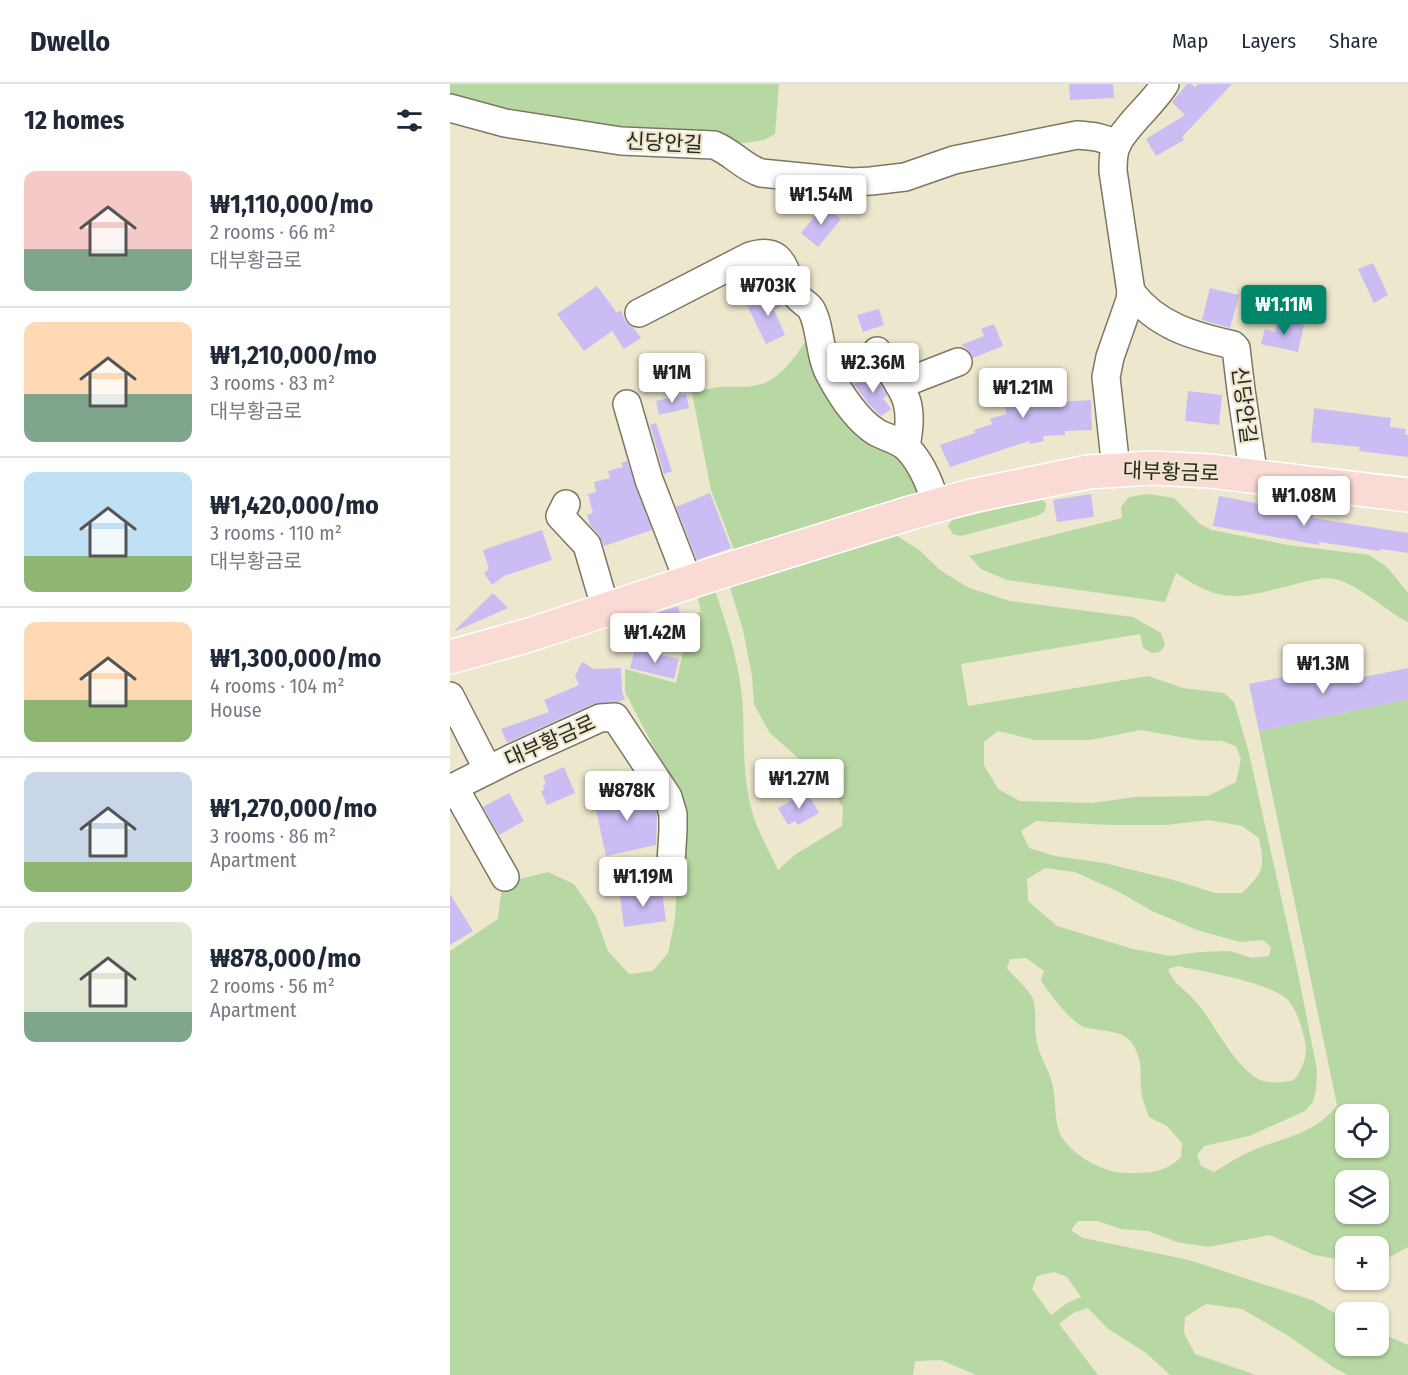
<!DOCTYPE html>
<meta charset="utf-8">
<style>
body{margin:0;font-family:"Fira Sans Condensed","Noto Sans KR",sans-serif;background:#f6f6f7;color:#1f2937;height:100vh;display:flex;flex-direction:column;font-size:22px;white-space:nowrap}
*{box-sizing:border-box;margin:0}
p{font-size:20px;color:#747a83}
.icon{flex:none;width:33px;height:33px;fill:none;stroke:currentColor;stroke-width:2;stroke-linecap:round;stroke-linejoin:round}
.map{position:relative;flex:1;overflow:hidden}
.details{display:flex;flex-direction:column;background:#fff;width:450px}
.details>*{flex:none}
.buttons{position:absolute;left:885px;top:1020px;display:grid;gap:12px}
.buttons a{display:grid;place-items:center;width:54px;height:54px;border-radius:12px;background:#fff;box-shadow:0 2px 4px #0004;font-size:30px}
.price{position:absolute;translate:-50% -51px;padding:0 14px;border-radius:6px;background:#fff;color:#222;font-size:20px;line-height:39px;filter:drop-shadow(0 2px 3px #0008)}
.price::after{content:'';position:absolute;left:50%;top:36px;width:18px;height:14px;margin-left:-9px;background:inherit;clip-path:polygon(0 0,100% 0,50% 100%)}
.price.on{background:#00876b;color:#fff}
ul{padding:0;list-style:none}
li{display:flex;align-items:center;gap:18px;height:150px;padding:0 24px}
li+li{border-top:2px solid #e0e1e3}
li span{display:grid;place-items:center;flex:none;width:168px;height:120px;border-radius:12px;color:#555}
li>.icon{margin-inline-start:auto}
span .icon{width:72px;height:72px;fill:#fffc;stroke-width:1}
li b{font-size:26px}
h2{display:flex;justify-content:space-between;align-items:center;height:72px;padding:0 24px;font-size:26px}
header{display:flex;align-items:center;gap:36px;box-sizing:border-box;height:84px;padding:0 30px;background:#fff;border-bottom:2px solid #e0e1e3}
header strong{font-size:28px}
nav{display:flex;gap:33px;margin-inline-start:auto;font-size:21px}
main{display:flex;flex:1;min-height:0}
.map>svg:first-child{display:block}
.green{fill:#b7d8a3;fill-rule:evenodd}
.building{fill:#cbbdf3}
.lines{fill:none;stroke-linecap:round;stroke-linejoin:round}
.minor-casing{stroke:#7d7761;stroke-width:30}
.major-casing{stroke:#fff;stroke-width:36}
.minor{stroke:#fff;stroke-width:27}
.major{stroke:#fadad4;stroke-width:33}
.labels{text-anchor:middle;stroke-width:4.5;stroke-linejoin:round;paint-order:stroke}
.street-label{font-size:21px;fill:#2a281e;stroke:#ede7ce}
</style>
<header>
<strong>Dwello</strong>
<nav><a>Map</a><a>Layers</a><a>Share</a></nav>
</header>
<main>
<section class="details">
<h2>12 homes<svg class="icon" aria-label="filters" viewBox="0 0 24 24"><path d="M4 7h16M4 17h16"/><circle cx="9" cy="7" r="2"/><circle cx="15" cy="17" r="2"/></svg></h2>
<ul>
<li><span style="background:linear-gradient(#f6c9c9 65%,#7fa58c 0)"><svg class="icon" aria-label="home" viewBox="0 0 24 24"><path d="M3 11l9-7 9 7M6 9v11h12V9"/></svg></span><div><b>₩1,110,000/mo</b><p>2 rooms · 66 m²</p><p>대부황금로</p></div></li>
<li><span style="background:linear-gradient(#ffd9b3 60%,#7fa58c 0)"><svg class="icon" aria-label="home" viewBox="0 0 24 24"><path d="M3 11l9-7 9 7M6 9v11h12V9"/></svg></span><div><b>₩1,210,000/mo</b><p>3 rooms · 83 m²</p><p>대부황금로</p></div></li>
<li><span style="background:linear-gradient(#bfe0f5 70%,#8fb573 0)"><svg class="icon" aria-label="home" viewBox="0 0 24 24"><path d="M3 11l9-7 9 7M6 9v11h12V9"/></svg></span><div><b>₩1,420,000/mo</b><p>3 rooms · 110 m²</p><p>대부황금로</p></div></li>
<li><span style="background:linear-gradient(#ffd9b3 65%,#8fb573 0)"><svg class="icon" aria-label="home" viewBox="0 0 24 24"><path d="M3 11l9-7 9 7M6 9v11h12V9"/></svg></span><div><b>₩1,300,000/mo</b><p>4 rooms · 104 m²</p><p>House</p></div></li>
<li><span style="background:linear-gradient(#c9d6e8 75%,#8fb573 0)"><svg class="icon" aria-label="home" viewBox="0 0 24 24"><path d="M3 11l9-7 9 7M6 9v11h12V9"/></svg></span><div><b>₩1,270,000/mo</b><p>3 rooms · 86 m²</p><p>Apartment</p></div></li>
<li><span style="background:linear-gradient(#dfe7d0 75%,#7fa58c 0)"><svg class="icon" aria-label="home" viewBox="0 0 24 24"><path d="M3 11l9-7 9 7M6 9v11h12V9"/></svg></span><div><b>₩878,000/mo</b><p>2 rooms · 56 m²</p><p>Apartment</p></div></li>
</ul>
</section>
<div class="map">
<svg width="958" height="1291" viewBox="0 0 958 1291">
<rect width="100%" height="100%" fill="#ede7ce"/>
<!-- green -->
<g class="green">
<path d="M 0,0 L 329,0 L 325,50 L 314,56 L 294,59 L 170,53 L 0,20 Z"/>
<path d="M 360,248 L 455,378 L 467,405 L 466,412 L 286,471 L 261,406 L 242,309 C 251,307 261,304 270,303 C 285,302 303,305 317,298 C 334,290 353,264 360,248 Z"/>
<path d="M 698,410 L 724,414 L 750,440 L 762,446 L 838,461 L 919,471 L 937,483 L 958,509 L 958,538 C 934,527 906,496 878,494 C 867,494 853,498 842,501 C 788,514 774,521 726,489 L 715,518 L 557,496 L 531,485 L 519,472 L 672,434 L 671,423 L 679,413 Z"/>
<path d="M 592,414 L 596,420 L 595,427 L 587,432 L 511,452 L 503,450 L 498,442 L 502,436 Z"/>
<path d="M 444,450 L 469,466 L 490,486 L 519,504 L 560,517 L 683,533 L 711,549 L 715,561 L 710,568 L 702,569 L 693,564 L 690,550 L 511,580 L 518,622 L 698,592 L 733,604 L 774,609 L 784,618 L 798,665 L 848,889 L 867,986 L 866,1006 L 863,1018 L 855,1027 L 799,1052 L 754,1062 L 747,1071 L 751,1082 L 764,1088 C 777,1080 791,1071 806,1065 C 838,1052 865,1050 887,1021 L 809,647 L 958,615 L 958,1163 L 940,1173 L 929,1174 L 928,1162 L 896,1162 L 895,1176 L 864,1171 L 820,1151 L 758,1163 L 727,1158 L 698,1147 L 671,1145 L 648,1137 L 628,1137 L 621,1146 L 633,1154 L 739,1176 L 862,1216 L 895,1235 L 896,1262 L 928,1262 L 929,1248 L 958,1261 L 958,1291 L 898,1291 L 886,1285 L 837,1251 L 792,1225 L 756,1220 L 735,1233 L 734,1249 L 745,1270 L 806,1291 L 720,1291 L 696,1269 L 657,1244 L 638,1224 L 623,1229 L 609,1240 L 648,1291 L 526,1291 L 491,1276 L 465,1277 L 463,1291 L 0,1291 L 0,867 L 48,835 L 51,809 L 70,795 L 98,788 L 124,800 L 145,831 L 158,867 L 179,890 L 203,887 L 218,869 L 225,835 L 227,800 L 216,687 L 175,608 L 175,585 L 226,599 L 238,545 L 235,532 L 251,528 L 247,511 L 264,504 C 278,544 291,584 293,626 C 294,661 293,697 303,731 C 309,750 320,768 328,786 L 346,770 L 392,742 L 393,723 L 377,700 L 319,648 L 304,620 L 302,592 L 293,546 L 279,500 ZM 691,646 L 747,656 L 772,657 L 786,662 L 791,675 L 786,698 L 758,712 L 685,713 L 642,719 L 570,717 L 548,705 L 534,681 L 534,658 L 548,647 L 585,656 L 640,656 ZM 759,736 L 792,742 L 809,754 C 815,783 814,788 792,809 L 765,809 L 724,796 L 654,779 L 605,772 L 579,764 L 571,747 L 586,737 L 659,741 L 716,741 ZM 595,784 L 625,788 L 671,809 L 702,827 L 747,846 L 790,858 L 813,856 L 821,863 L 819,872 L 802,874 L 780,867 L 750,868 L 720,872 L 683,865 L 607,842 L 578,817 L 577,795 ZM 576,874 L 594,887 L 591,896 C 597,907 622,939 634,943 C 650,948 674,944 684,962 C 694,981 689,992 692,1011 C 693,1019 697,1026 699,1033 L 717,1042 L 732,1059 L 731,1073 C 715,1089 699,1089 677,1089 C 654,1090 614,1068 608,1044 C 604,1028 606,1010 601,995 C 596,980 587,968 586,952 C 584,939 587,928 583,915 C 580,907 563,892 557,884 L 560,875 ZM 728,882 C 752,887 822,899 838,916 C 846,925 850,938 853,949 C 859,967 855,982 844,996 C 830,999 816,1001 803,992 C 778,972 766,941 745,917 C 736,906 723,900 718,885 ZM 896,1030 L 928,1030 L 928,1064 L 896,1064 ZM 896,1096 L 928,1096 L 928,1130 L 896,1130 ZM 604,1188 L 617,1193 L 631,1213 L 617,1219 L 601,1231 L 582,1205 L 587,1192 Z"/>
</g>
<!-- building -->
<g class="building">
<path d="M 619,0 L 663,0 L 664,14 L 620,16 Z"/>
<path d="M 737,0 L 741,0 L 745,3 L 748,0 L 782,0 L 732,53 L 734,56 L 706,72 L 696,55 L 735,31 L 722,18 Z"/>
<path d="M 374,121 L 391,135 L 368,163 L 351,149 Z"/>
<path d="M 923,179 L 938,211 L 924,219 L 908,185 Z"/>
<path d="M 147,202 L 167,229 L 171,226 L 175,237 L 183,243 L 191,254 L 174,265 L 162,247 L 134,267 L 107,230 Z"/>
<path d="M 760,204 L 789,211 L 780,244 L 752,236 Z"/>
<path d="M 327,208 L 333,222 L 324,226 L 335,251 L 316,260 L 297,221 Z"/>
<path d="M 429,225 L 434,241 L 413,248 L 407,231 Z"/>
<path d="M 828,235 L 854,241 L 848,268 L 811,260 L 815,245 L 825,248 Z"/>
<path d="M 544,240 L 553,262 L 523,274 L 518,266 L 511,261 L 534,252 L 531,245 Z"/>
<path d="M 422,288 L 436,309 L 437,312 L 433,314 L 441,325 L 431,332 L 418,319 L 404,300 Z"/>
<path d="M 603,288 L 606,318 L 641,316 L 642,346 L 615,347 L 615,351 L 593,352 L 594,357 L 580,360 L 579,357 L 500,383 L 490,361 L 525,349 L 524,346 L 542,340 L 540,335 L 556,330 L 554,300 L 561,299 L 560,290 Z"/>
<path d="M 738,307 L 772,311 L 769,341 L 735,337 Z"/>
<path d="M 236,310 L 239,324 L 209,331 L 206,317 Z"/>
<path d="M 864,324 L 941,334 L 940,343 L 956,345 L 955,351 L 958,351 L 958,373 L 909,367 L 910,363 L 861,358 Z"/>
<path d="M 206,339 L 222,387 L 214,390 L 200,341 Z"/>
<path d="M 177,377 L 202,446 L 154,462 L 149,451 L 140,441 L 137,431 L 143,429 L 138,410 L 146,408 L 144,398 L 160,394 L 158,387 L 173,383 L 171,379 Z"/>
<path d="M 260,409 L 281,464 L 247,476 L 226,423 Z"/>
<path d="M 641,410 L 644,433 L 607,438 L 603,416 Z"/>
<path d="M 769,412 L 864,430 L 863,434 L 958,449 L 958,469 L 931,465 L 930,467 L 869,458 L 869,461 L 763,442 Z"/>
<path d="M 92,446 L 102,476 L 54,492 L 42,501 L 34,489 L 39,485 L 33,466 Z"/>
<path d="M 43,509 L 58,524 L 6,547 L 5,546 Z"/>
<path d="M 228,522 L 235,547 L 187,560 L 182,537 Z"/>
<path d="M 185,565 L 229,575 L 224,595 L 180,584 Z"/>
<path d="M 132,578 L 144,585 L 171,584 L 172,608 L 175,615 L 168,618 L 143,620 L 57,659 L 51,645 L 99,628 L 94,616 L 129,601 L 125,592 Z"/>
<path d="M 890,581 L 894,597 L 958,584 L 958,615 L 809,647 L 799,600 Z"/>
<path d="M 114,683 L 125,709 L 97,721 L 91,707 L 94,706 L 93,701 L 96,700 L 93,692 Z"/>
<path d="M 194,706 L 204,720 L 207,732 L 206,761 L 156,772 L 144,717 Z"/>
<path d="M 357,708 L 369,729 L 348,741 L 345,737 L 338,741 L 328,724 Z"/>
<path d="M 59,709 L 74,737 L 49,751 L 33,723 Z"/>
<path d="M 210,806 L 212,808 L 216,837 L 174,843 L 170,812 Z"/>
<path d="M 0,810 L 23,847 L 0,861 Z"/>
</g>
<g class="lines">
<defs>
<g id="minor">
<path d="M 0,24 L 55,39 L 171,57 L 264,61 C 282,68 293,83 311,89 L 402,98 L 421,97 L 455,93 L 504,76 L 627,51 C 642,52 654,53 667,61"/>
<path d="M 681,208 C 707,242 743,252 783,261 L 786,264 L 791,306 L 804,393"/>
<path d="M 189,229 L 300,172 C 334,161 333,186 345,209 C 348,216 357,219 361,225 C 371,242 369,272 380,291 C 390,310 407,336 426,348 C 436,354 450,356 458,365 C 473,381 480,401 487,422"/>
<path d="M 427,267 C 452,306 466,314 456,362"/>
<path d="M 449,301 L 508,278"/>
<path d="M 177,320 L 199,396 L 239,499"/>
<path d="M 666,385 L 656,293 L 660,273 L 680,216 L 681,208 L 663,87 C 663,78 663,68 667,60 C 678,39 702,21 715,0"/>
<path d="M 116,420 L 110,432 L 137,461 L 156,526"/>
<path d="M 0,612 L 38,686"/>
<path d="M 4,703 L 55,793"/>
<path d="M 0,705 L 62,674 L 150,634 L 165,633 L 218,713 L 223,730 L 223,747 L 220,794"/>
</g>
<path id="major" d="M 0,573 L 76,552 L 264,490 L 460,429 L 521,412 L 638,388 L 701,384 L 760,387 L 958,411"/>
</defs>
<!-- minor casing -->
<use href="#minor" class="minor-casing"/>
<!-- major casing -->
<use href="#major" class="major-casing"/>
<!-- minor -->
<use href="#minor" class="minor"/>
<!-- major -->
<use href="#major" class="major"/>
</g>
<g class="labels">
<!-- street labels -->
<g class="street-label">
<text transform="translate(214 59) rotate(3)" y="7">신당안길</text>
<text transform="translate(794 321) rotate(83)" y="7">신당안길</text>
<text transform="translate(721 388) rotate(2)" y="7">대부황금로</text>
<text transform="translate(100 657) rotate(-24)" y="7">대부황금로</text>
</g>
</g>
</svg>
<div class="buttons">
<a><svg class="icon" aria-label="locate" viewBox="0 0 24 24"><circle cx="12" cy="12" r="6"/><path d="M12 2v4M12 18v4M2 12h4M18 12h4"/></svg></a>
<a><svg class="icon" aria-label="layers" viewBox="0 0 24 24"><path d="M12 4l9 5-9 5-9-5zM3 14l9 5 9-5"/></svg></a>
<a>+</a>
<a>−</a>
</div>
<b class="price" style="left:371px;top:142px">₩1.54M</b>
<b class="price" style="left:318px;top:233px">₩703K</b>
<b class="price on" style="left:834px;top:252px">₩1.11M</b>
<b class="price" style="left:423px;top:310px">₩2.36M</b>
<b class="price" style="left:222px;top:320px">₩1M</b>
<b class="price" style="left:573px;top:335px">₩1.21M</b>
<b class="price" style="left:854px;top:443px">₩1.08M</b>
<b class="price" style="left:205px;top:580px">₩1.42M</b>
<b class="price" style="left:873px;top:611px">₩1.3M</b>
<b class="price" style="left:349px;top:726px">₩1.27M</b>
<b class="price" style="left:177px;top:738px">₩878K</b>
<b class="price" style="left:193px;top:824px">₩1.19M</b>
</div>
</main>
